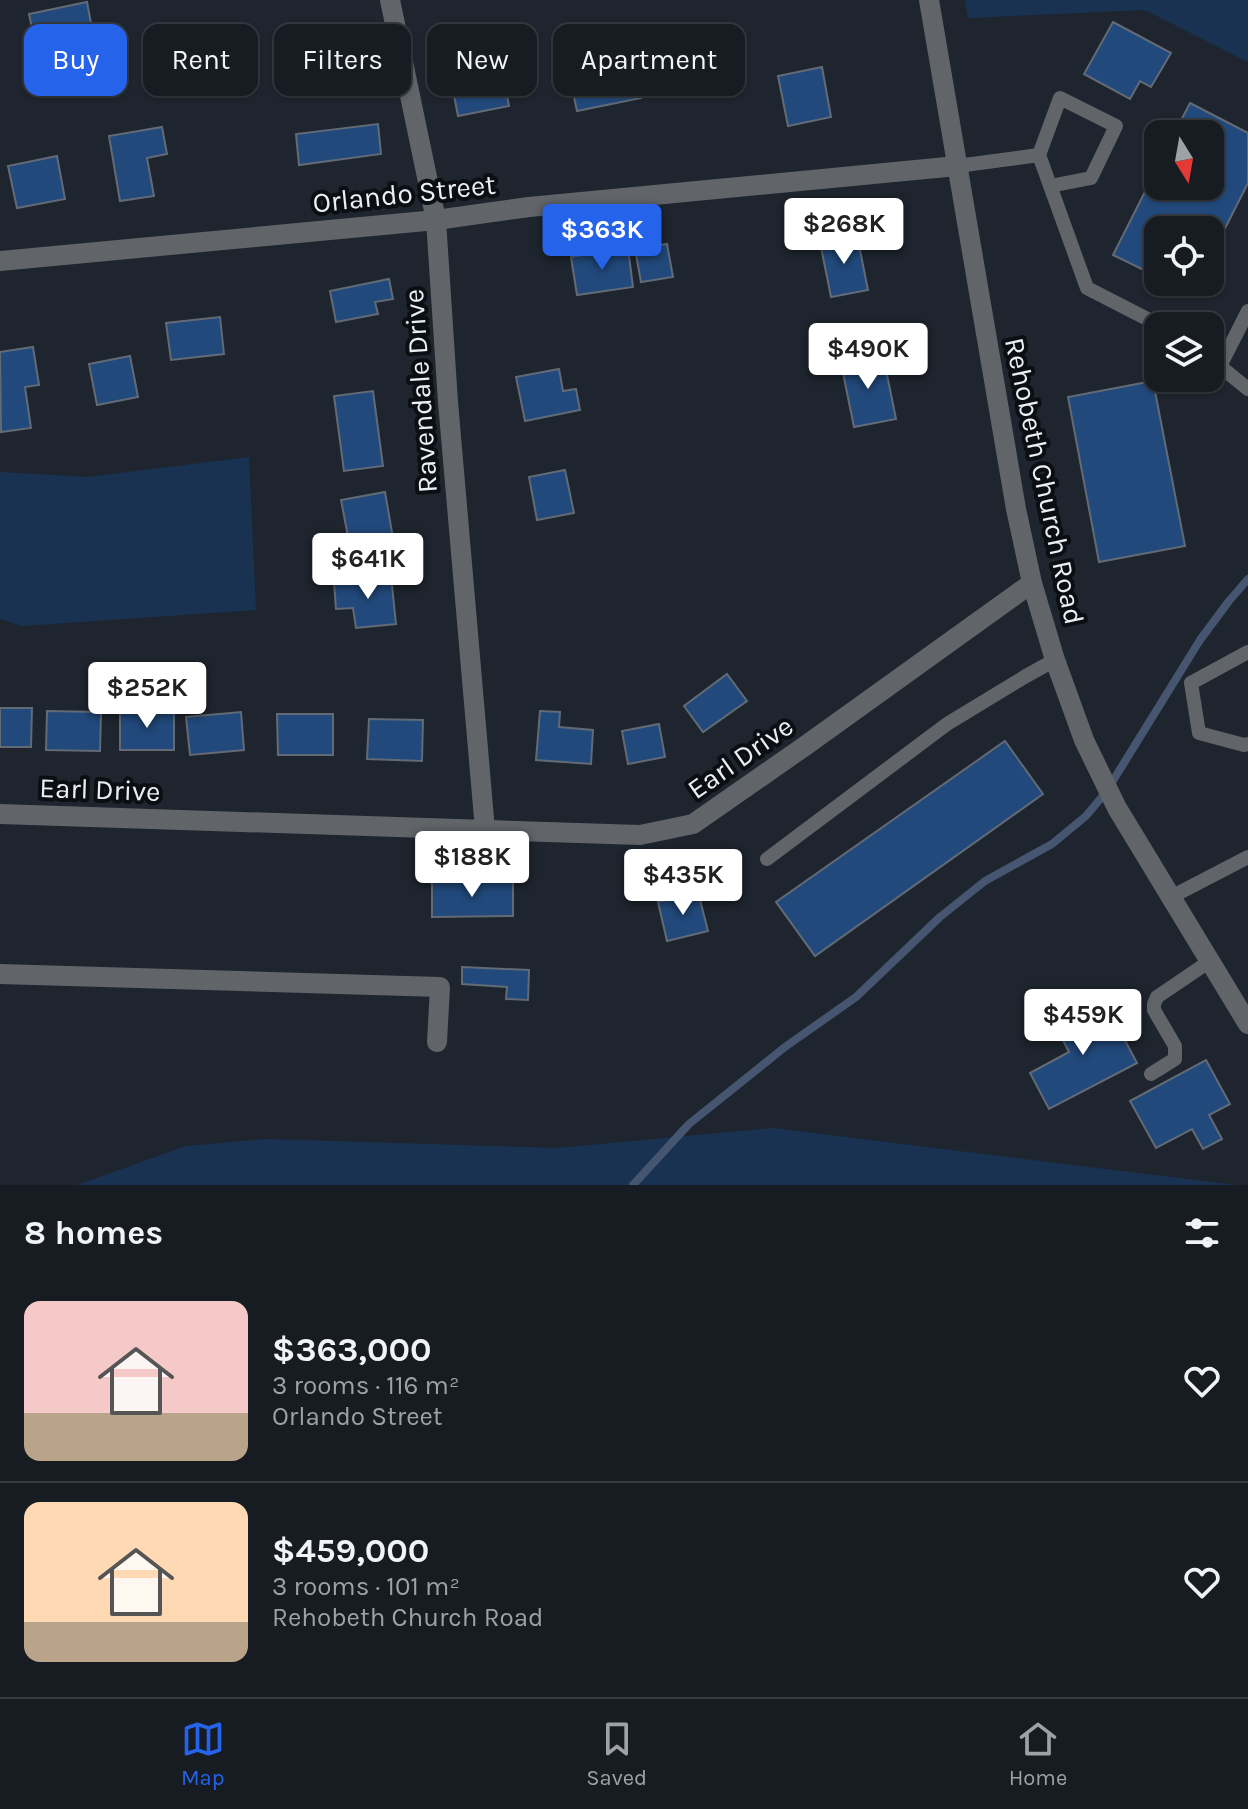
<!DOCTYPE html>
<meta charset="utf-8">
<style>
body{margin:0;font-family:Karla,sans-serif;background:#23292f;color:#f1f3f6;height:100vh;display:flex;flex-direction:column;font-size:30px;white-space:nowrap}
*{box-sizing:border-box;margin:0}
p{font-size:26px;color:#9ea1a5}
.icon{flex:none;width:44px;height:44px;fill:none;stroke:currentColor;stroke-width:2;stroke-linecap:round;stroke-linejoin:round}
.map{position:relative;height:1185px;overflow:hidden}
.panel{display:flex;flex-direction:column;background:#161c22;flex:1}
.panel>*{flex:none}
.hud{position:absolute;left:24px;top:24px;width:800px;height:72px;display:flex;gap:16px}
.needle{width:52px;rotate:169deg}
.tools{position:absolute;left:1144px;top:120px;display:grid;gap:16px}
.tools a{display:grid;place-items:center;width:80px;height:80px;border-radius:16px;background:#161c22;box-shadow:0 2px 6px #0004,0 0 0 2px #353a40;font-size:40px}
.price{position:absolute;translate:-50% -68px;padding:0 18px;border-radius:8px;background:#fff;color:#222;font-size:26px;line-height:52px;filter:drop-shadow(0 2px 4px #0008)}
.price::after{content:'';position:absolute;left:50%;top:48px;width:24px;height:18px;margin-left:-12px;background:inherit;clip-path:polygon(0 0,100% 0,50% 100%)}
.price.active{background:#2563eb;color:#fff}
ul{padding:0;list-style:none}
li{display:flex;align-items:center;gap:24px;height:200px;padding:0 24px}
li+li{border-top:2px solid #353a40}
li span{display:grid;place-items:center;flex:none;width:224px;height:160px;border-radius:16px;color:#555}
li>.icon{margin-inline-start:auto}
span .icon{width:96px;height:96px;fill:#fffc;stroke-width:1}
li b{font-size:34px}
h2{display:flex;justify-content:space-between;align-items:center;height:96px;padding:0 24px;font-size:34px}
.pill{padding:0 28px;border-radius:16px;background:#161c22;box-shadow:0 2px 6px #0004,0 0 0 2px #353a40;font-size:28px;line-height:72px}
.pill.active{background:#2563eb;color:#fff}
.tab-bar{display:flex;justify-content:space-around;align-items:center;height:112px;border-top:2px solid #353a40;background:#161c22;font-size:22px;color:#9ea1a5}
.tab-bar a{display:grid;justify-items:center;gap:4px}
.tab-bar .active{color:#2563eb}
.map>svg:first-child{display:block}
.green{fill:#1a3252}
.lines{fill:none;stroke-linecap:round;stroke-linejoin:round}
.stream{stroke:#465570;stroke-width:8}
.building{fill:#21497b;stroke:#626a76;stroke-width:2}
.service{stroke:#61656a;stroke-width:14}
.minor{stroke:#61656a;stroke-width:20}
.labels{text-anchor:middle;stroke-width:8;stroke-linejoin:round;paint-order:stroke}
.street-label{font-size:28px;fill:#ebf0f7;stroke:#0b0e12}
</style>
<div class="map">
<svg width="1248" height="1185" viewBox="0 0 1248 1185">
<rect width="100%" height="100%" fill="#1e252e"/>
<!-- green -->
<g class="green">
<path d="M 965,0 L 1248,0 L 1248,62 L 1145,10 L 968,18 Z"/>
<path d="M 249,457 L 256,610 L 22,626 L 0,619 L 0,472 L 87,477 Z"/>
<path d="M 773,1128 L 1236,1185 L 77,1185 L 186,1146 L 265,1139 L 557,1148 Z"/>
</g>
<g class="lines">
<!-- stream -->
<path class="stream" d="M 633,1185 L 689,1124 L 785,1047 L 856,997 L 940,917 L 985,881 L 1052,844 L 1086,816 L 1106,792 L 1200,640 L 1229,601 L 1248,579"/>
</g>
<!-- building -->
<g class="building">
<path d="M 87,2 L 95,45 L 38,56 L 29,14 Z"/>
<path d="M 1113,22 L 1171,53 L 1151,87 L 1140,81 L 1130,99 L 1084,74 Z"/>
<path d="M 618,60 L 621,75 L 636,72 L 641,98 L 577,111 L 568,69 Z"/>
<path d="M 822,67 L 831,117 L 788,126 L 778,76 Z"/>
<path d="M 503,75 L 509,106 L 458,116 L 452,85 Z"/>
<path d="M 1190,103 L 1248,133 L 1248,183 L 1210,258 L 1210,230 L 1158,230 L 1158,277 L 1113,255 L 1158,166 L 1158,186 L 1210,186 L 1210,134 L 1174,134 Z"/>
<path d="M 378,124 L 381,154 L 299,165 L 296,134 Z"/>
<path d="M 162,127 L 167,154 L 147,158 L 154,196 L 120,201 L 109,136 Z"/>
<path d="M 57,156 L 65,199 L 17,208 L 8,166 Z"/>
<path d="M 857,235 L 868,290 L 831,297 L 820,242 Z"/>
<path d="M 667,244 L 673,277 L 641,282 L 635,249 Z"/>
<path d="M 628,248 L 633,287 L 577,295 L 571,257 Z"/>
<path d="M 389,279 L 393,299 L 375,302 L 378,314 L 336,322 L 330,291 Z"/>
<path d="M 1168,282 L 1198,282 L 1192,294 Z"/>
<path d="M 220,317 L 224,354 L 171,360 L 166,323 Z"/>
<path d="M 33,347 L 39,385 L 25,387 L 31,428 L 1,432 L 0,352 Z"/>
<path d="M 883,355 L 896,419 L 854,427 L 841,363 Z"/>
<path d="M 130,356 L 138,397 L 97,405 L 89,364 Z"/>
<path d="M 559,369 L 563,391 L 576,389 L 580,410 L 525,421 L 516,377 Z"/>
<path d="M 1153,381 L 1185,546 L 1099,562 L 1068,397 Z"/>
<path d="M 373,391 L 383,466 L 344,471 L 334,396 Z"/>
<path d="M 565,470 L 574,513 L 537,520 L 529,477 Z"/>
<path d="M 385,492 L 394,544 L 351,552 L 341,500 Z"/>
<path d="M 391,576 L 396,624 L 356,628 L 353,608 L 336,609 L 334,582 Z"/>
<path d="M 727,674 L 747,701 L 703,732 L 684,706 Z"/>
<path d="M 0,708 L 32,708 L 31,747 L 0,747 Z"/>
<path d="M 47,711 L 101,712 L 100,751 L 46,750 Z"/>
<rect x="120" y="711" width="54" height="39"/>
<path d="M 540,711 L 560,712 L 559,727 L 593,730 L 591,764 L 536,760 Z"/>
<path d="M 241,712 L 244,750 L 190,755 L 186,717 Z"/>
<path d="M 277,714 L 333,714 L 333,755 L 278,755 Z"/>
<path d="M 369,719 L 423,720 L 422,761 L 367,759 Z"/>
<path d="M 659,724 L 665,757 L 628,764 L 622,731 Z"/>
<path d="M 1005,741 L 1043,794 L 815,956 L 776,902 Z"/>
<path d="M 513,881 L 513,916 L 432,917 L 432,882 Z"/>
<path d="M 698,892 L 708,931 L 667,941 L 658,902 Z"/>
<path d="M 462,967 L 529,970 L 528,1000 L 506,999 L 507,987 L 462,984 Z"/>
<path d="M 1085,1007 L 1093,1021 L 1110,1012 L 1137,1063 L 1049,1109 L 1030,1073 L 1069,1052 L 1054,1023 Z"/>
<path d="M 1206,1060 L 1230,1104 L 1209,1115 L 1222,1139 L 1203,1149 L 1192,1129 L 1156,1148 L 1130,1101 Z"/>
</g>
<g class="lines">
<!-- service -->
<g class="service">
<path d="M 1039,155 L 1060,98 L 1116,126 L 1091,178 L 1050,186"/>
<path d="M 957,166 L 1039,155 L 1087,288 L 1161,326"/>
<path d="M 1210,358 L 1248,389"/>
<path d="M 1220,366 L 1248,311"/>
<path d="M 1248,652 L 1191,683 L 1199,733 L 1244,745 L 1248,744"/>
<path d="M 767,859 L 947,724 L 1026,676 L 1055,660"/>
<path d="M 1171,897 L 1248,857"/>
<path d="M 1151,1074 L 1175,1059 L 1175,1046 L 1154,1010 L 1154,1004 L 1157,997 L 1210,961"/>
</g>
<!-- minor -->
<g class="minor">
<path d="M 390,0 L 436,220 L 448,402 L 485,830"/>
<path d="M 929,0 L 1016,509 L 1032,583 L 1055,660 L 1084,740 L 1117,808 L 1248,1024"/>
<path d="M 0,261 L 436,220 L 529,207 L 957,166"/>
<path d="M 0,814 L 640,835 L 693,824 L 805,746 L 1032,583"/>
<path d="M 0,974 L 440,987 L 437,1042"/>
</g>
</g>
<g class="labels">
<!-- street labels -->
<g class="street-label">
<text transform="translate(404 193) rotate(-6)" y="10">Orlando Street</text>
<text transform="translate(420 391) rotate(-94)" y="10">Ravendale Drive</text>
<text transform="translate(1045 481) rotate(78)" y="10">Rehobeth Church Road</text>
<text transform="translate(740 757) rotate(-35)" y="10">Earl Drive</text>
<text transform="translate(100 789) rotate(2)" y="10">Earl Drive</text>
</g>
</g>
</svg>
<div class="tools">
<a><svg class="needle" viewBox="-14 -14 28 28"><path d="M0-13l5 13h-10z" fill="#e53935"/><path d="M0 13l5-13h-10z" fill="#9ea1a5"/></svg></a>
<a><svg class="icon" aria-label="locate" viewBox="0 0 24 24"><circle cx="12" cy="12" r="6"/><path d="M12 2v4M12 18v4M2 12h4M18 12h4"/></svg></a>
<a><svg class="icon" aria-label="layers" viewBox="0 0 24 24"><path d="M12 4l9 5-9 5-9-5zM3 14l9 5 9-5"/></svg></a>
</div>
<b class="price" style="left:844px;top:266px">$268K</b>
<b class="price active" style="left:602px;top:272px">$363K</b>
<b class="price" style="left:868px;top:391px">$490K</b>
<b class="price" style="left:368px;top:601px">$641K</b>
<b class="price" style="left:147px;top:730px">$252K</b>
<b class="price" style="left:472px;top:899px">$188K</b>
<b class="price" style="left:683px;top:917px">$435K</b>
<b class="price" style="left:1083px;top:1057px">$459K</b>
<div class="hud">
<a class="pill active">Buy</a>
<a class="pill">Rent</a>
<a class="pill">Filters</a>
<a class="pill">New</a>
<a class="pill">Apartment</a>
</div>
</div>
<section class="panel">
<h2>8 homes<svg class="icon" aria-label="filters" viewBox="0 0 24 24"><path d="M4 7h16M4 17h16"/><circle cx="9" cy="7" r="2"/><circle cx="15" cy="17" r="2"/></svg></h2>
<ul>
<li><span style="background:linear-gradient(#f6c9c9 70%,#b9a48a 0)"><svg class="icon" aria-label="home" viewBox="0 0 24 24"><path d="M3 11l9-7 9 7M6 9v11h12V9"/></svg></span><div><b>$363,000</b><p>3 rooms · 116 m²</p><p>Orlando Street</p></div><svg class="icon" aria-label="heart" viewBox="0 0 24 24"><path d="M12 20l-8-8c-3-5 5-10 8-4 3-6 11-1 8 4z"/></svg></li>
<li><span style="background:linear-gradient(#ffd9b3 75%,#b9a48a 0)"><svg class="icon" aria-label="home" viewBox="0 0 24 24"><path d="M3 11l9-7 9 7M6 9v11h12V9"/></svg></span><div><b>$459,000</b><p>3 rooms · 101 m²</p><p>Rehobeth Church Road</p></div><svg class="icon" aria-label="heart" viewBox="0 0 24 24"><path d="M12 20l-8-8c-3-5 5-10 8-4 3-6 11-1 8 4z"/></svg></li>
</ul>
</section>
<nav class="tab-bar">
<a class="active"><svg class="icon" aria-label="map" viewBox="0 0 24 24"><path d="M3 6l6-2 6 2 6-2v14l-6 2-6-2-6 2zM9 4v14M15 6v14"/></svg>Map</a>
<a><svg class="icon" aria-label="saved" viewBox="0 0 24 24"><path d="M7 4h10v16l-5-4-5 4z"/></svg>Saved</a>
<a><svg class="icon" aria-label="home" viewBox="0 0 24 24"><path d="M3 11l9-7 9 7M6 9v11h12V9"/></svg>Home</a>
</nav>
